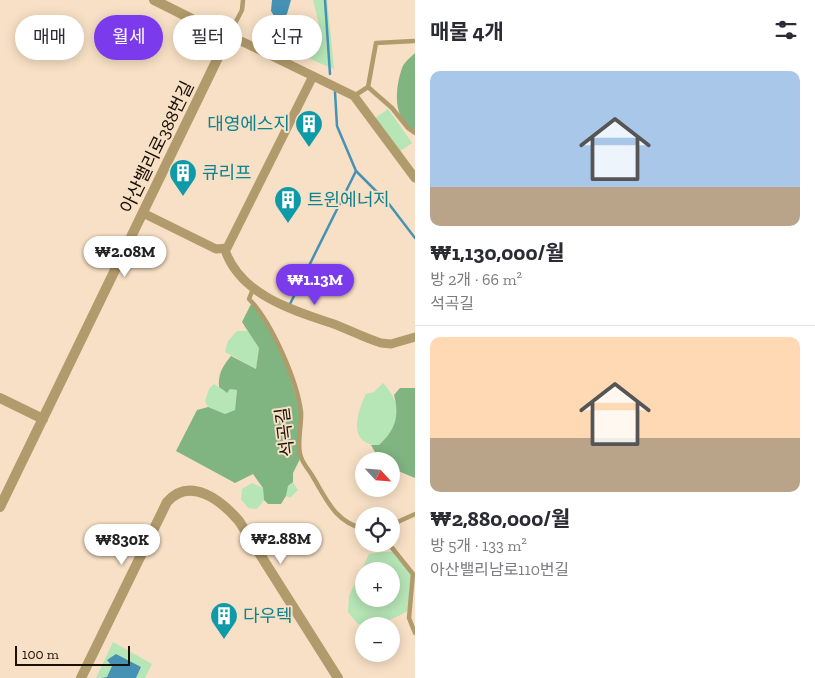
<!DOCTYPE html>
<html lang="ko">
<meta charset="utf-8">
<style>
body{margin:0;font-family:"Zilla Slab","Noto Sans KR",serif;background:#f7f7f7;color:#2b2b33;height:100vh;display:flex;flex-direction:column;font-size:19px;white-space:nowrap}
*{box-sizing:border-box;margin:0}
p{font-size:16px;color:#7c7c81}
.icon{flex:none;width:28px;height:28px;fill:none;stroke:currentColor;stroke-width:2;stroke-linecap:round;stroke-linejoin:round}
.map{position:relative;flex:1;overflow:hidden}
.drawer{display:flex;flex-direction:column;background:#fff;width:400px}
.drawer>*{flex:none}
.guide{position:absolute;left:15px;top:15px;width:325px;height:45px;display:flex;gap:10px}
.needle{width:32px;rotate:116deg}
.controls{position:absolute;left:355px;top:452px;display:grid;gap:10px}
.controls a{display:grid;place-items:center;width:45px;height:45px;border-radius:50%;background:#fff;box-shadow:0 2px 12px #0003;font-size:25px}
.scale{position:absolute;left:15px;bottom:12px;width:115px;box-sizing:border-box;padding-left:5px;border:2px solid #1a1209;border-top:0;font-size:14px;line-height:18px;white-space:nowrap;color:#1a1209;-webkit-text-stroke:4px #f7e0c5;paint-order:stroke}
.price{position:absolute;translate:-50% -42px;padding:0 11px;border-radius:18px;background:#fff;color:#222;font-size:16px;line-height:32px;filter:drop-shadow(0 1px 2px #0008)}
.price::after{content:'';position:absolute;left:50%;top:30px;width:15px;height:11px;margin-left:-8px;background:inherit;clip-path:polygon(0 0,100% 0,50% 100%)}
.price.active{background:#7c3aed;color:#fff}
ul{padding:0;list-style:none}
li{display:grid;align-content:center;gap:10px;height:265px;padding:0 15px}
li+li{border-top:1px solid #e1e1e2}
li span{display:grid;place-items:center;height:155px;border-radius:10px;color:#555}
li>.icon{margin-inline-start:auto}
span .icon{width:90px;height:90px;fill:#fffc;stroke-width:1}
li b{font-size:21px}
h2{display:flex;justify-content:space-between;align-items:center;height:60px;padding:0 15px;font-size:21px}
.tag{padding:0 18px;border-radius:22px;background:#fff;box-shadow:0 2px 12px #0003;font-size:18px;line-height:45px}
.tag.active{background:#7c3aed;color:#fff}
main{display:flex;flex:1;min-height:0}
.map>svg:first-child{display:block}
.green{fill:#b6e5b6;fill-rule:evenodd}
.forest{fill:#80b481}
.water{fill:#4592b4}
.lines{fill:none;stroke-linecap:round;stroke-linejoin:round}
.stream{stroke:#4592b4;stroke-width:2.5}
.service{stroke:#b19b6c;stroke-width:4.5}
.minor{stroke:#b19b6c;stroke-width:9}
.tertiary{stroke:#b19b6c;stroke-width:10}
.labels{text-anchor:middle;stroke-width:4;stroke-linejoin:round;paint-order:stroke}
.culture-label{font-size:18px;fill:#0d838f;stroke:#f7e0c5;text-anchor:start}
.street-label{font-size:18px;fill:#1a1209;stroke:#f7e0c5}
</style>
<main>
<div class="map">
<svg width="415" height="678" viewBox="0 0 415 678">
<rect width="100%" height="100%" fill="#f7e0c5"/>
<!-- green -->
<g class="green">
<path d="M 313,0 L 327,0 L 334,69 L 296,53 C 333,57 318,23 313,0 Z"/>
<path d="M 388,109 L 412,143 L 399,152 L 374,119 Z"/>
<path d="M 237,331 L 248,331 L 259,348 L 256,369 L 225,352 L 228,341 Z"/>
<path d="M 383,383 C 404,406 401,424 379,445 C 347,445 357,412 366,394 L 374,392 Z"/>
<path d="M 214,384 L 227,393 L 230,389 L 237,390 L 235,410 L 225,414 L 208,407 L 205,401 L 209,389 Z"/>
<path d="M 293,482 L 298,490 L 290,498 L 286,496 C 286,489 288,486 293,482 Z"/>
<path d="M 252,483 L 263,488 L 264,500 L 257,509 L 248,508 L 241,499 L 242,489 Z"/>
<path d="M 382,552 L 394,552 L 413,574 L 408,610 C 398,618 388,619 377,626 L 358,624 L 348,612 L 349,596 L 369,554 ZM 364,571 L 391,571 L 391,599 L 364,599 Z"/>
<path d="M 113,642 L 152,664 L 145,678 L 136,678 L 141,667 L 112,666 L 107,677 L 96,678 Z"/>
</g>
<!-- forest -->
<g class="forest">
<path d="M 415,53 L 415,131 C 392,120 395,88 402,68 C 404,62 411,57 415,53 Z"/>
<path d="M 252,302 L 267,324 L 288,370 L 300,410 L 301,457 L 293,473 L 293,482 L 288,486 L 286,496 L 281,504 L 268,504 L 264,500 L 263,488 L 253,474 L 235,483 L 176,451 L 197,410 L 208,407 L 225,414 L 235,410 L 237,390 L 230,389 L 227,393 L 219,387 C 218,373 223,366 231,356 L 256,369 L 259,348 L 242,322 Z"/>
<path d="M 400,388 L 415,388 L 415,478 L 391,468 L 391,461 L 380,461 L 371,445 L 379,445 C 395,430 400,417 394,395 Z"/>
</g>
<!-- water -->
<g class="water">
<path d="M 272,0 L 291,0 L 287,14 L 283,18 L 274,16 L 271,11 Z"/>
<path d="M 116,654 L 141,667 L 136,678 L 101,678 L 107,677 L 112,666 L 107,660 Z"/>
</g>
<g class="lines">
<!-- stream -->
<g class="stream">
<path d="M 325,0 L 330,74"/>
<path d="M 335,92 L 337,126 L 356,171 L 389,204 L 415,238"/>
<path d="M 290,304 L 356,171"/>
</g>
<!-- service -->
<g class="service">
<path d="M 228,37 L 242,10 L 243,0"/>
<path d="M 368,87 L 392,108 L 408,128 L 415,133"/>
<path d="M 354,96 L 368,87 L 376,43 L 414,41"/>
<path d="M 253,289 L 249,299 C 271,321 297,380 301,412 C 302,426 296,444 301,457 C 303,464 310,471 313,477 C 327,500 335,522 364,529"/>
<path d="M 391,525 L 415,514"/>
<path d="M 389,544 L 413,574 L 409,618 L 415,633"/>
</g>
<!-- minor -->
<g class="minor">
<path d="M 228,37 L 243,42 L 354,96 L 415,178"/>
<path d="M 143,213 L 216,249 L 227,248 L 313,76"/>
<path d="M 225,250 C 240,294 291,310 331,323 C 348,329 364,338 381,343 L 391,344 L 415,337"/>
</g>
<!-- tertiary -->
<g class="tertiary">
<path d="M 0,398 L 43,419"/>
<path d="M 0,507 L 228,37 L 154,0"/>
<path d="M 81,678 L 167,502 C 190,476 221,500 239,521 L 338,678"/>
</g>
</g>
<!-- icons -->
<defs>
<symbol id="building-pin" viewBox="-11 -11 22 30"><path d="M0 17L-7.5 6A9.5 9.5 0 1 1 7.5 6Z" fill="#0f9aa8" stroke="#f7e0c5"/><path d="M-4-6H4V6H1V3H-1V6H-4ZM-2.5-4.3h1.7v1.8h-1.7ZM.8-4.3h1.7v1.8H.8ZM-2.5-1h1.7V.8h-1.7ZM.8-1h1.7V.8H.8Z" fill="#fff"/></symbol>
</defs>
<g fill-rule="evenodd">
<use href="#building-pin" x="293" y="108" width="32" height="43"/>
<use href="#building-pin" x="167" y="157" width="32" height="43"/>
<use href="#building-pin" x="272" y="184" width="32" height="43"/>
<use href="#building-pin" x="208" y="600" width="32" height="43"/>
</g>
<g class="labels">
<!-- culture labels -->
<g class="culture-label">
<text x="290" y="130" text-anchor="end">대영에스지</text>
<text x="202" y="179">큐리프</text>
<text x="307" y="206">트윈에너지</text>
<text x="243" y="622">다우텍</text>
</g>
<!-- street labels -->
<g class="street-label">
<text transform="translate(157 147) rotate(-64)" y="6">아산밸리로388번길</text>
<text transform="translate(285 432) rotate(-97)" y="6">석곡길</text>
</g>
</g>
</svg>
<div class="controls">
<a><svg class="needle" viewBox="-14 -14 28 28"><path d="M0-13l5 13h-10z" fill="#e53935"/><path d="M0 13l5-13h-10z" fill="#7c7c81"/></svg></a>
<a><svg class="icon" aria-label="locate" viewBox="0 0 24 24"><circle cx="12" cy="12" r="6"/><path d="M12 2v4M12 18v4M2 12h4M18 12h4"/></svg></a>
<a>+</a>
<a>−</a>
</div>
<div class="scale">100 m</div>
<b class="price" style="left:125px;top:278px">₩2.08M</b>
<b class="price active" style="left:315px;top:306px">₩1.13M</b>
<b class="price" style="left:281px;top:565px">₩2.88M</b>
<b class="price" style="left:122px;top:566px">₩830K</b>
<div class="guide">
<a class="tag">매매</a>
<a class="tag active">월세</a>
<a class="tag">필터</a>
<a class="tag">신규</a>
</div>
</div>
<section class="drawer">
<h2>매물 4개<svg class="icon" aria-label="filters" viewBox="0 0 24 24"><path d="M4 7h16M4 17h16"/><circle cx="9" cy="7" r="2"/><circle cx="15" cy="17" r="2"/></svg></h2>
<ul>
<li><span style="background:linear-gradient(#a9c7e8 75%,#b9a48a 0)"><svg class="icon" aria-label="home" viewBox="0 0 24 24"><path d="M3 11l9-7 9 7M6 9v11h12V9"/></svg></span><div><b>₩1,130,000/월</b><p>방 2개 · 66 m²</p><p>석곡길</p></div></li>
<li><span style="background:linear-gradient(#ffd9b3 65%,#b9a48a 0)"><svg class="icon" aria-label="home" viewBox="0 0 24 24"><path d="M3 11l9-7 9 7M6 9v11h12V9"/></svg></span><div><b>₩2,880,000/월</b><p>방 5개 · 133 m²</p><p>아산밸리남로110번길</p></div></li>
</ul>
</section>
</main>
